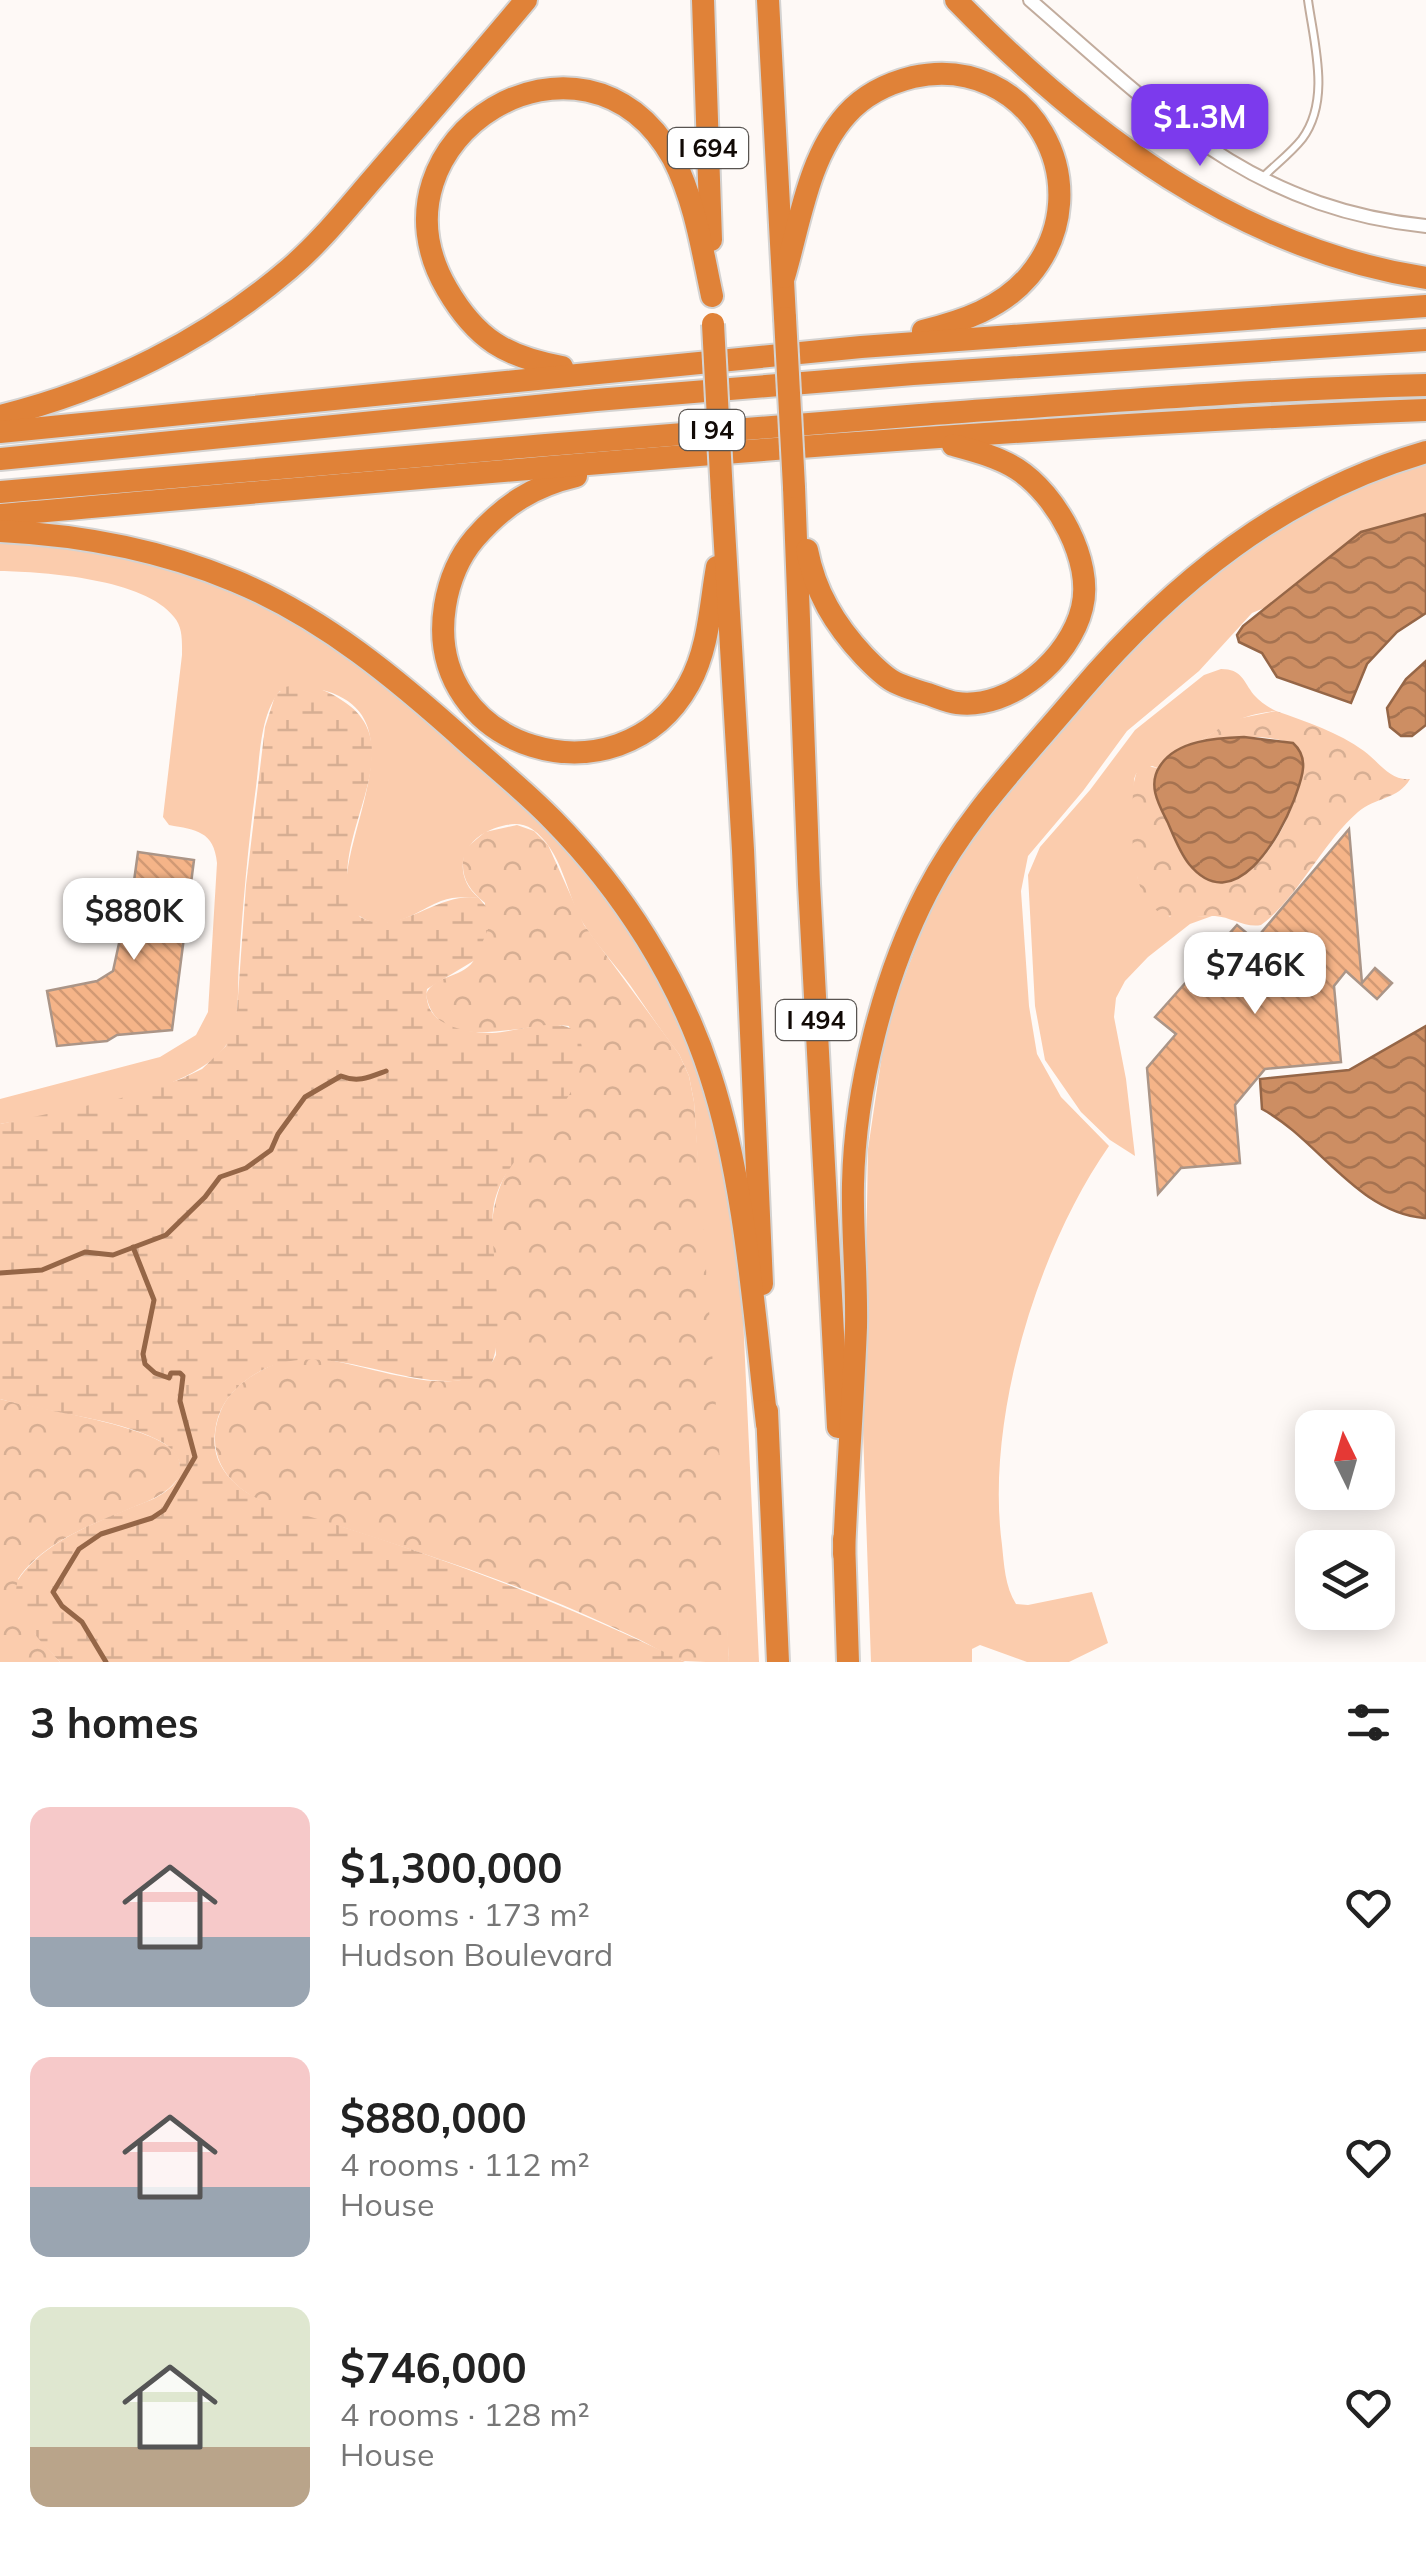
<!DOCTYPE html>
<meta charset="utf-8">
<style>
body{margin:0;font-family:Mulish,sans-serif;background:#f2f2f2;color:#222;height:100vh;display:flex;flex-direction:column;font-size:38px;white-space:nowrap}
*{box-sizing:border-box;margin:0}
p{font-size:32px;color:#767676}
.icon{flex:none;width:55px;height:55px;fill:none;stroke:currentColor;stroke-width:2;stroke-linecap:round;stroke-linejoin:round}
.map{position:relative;height:1662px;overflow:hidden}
.drawer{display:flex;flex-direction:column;background:#fff;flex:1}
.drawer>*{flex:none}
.needle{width:65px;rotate:355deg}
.controls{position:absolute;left:1295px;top:1410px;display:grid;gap:20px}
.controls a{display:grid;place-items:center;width:100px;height:100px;border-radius:20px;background:#fff;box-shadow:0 5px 25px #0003;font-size:50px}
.price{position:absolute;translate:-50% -85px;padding:0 22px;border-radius:20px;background:#fff;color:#222;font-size:32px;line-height:65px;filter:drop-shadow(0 2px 5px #0008)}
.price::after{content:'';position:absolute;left:50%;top:60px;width:30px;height:22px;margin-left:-15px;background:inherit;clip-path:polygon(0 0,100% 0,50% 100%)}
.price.on{background:#7c3aed;color:#fff}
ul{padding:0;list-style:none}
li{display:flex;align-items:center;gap:30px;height:250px;padding:0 30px}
li span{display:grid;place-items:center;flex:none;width:280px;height:200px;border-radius:20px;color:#555}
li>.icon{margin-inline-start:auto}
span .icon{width:120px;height:120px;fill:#fffc;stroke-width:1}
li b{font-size:42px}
h2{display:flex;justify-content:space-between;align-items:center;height:120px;padding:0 30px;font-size:42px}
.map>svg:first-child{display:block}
.grass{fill:#fbccad}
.forest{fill:url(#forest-crowns)}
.wetland{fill:url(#wetland-marsh)}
.water{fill:url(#water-waves);stroke:#956647;stroke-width:2.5}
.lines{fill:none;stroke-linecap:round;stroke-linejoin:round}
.stream{stroke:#956647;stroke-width:5}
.building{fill:url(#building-back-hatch);stroke:#ab9587;stroke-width:2.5}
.lane-casing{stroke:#c2ac9d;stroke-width:10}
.street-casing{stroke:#c2ac9d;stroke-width:16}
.highway-casing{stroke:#d4d3d2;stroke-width:26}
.lane{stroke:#fff;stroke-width:6}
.street{stroke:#fff;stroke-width:12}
.highway{stroke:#e08238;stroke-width:22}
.highway-bridge-casing{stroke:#d4d3d2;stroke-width:26;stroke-linecap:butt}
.highway-bridge{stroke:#e08238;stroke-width:22}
.labels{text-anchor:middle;stroke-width:10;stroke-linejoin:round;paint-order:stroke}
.shield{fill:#fff;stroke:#585451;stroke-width:2.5}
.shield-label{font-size:25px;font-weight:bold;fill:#110a06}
</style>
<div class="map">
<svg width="1426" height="1662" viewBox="0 0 1426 1662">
<defs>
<pattern id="forest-crowns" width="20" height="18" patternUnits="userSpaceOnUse" patternTransform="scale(2.5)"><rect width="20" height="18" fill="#fbccad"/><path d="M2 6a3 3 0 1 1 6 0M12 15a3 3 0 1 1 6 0" fill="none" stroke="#d6ae93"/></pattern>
<pattern id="wetland-marsh" width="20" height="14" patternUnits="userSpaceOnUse" patternTransform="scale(2.5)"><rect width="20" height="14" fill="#fbccad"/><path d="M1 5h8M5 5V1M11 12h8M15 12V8" fill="none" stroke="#d6ae93"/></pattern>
<pattern id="water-waves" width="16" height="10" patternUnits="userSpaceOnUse" patternTransform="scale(2.5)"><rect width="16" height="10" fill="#cd8e63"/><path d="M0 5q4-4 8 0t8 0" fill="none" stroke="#a57250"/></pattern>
<pattern id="building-back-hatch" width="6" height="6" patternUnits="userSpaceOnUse" patternTransform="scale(2.5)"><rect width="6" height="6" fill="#f5b488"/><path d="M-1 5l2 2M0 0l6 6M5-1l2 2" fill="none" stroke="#d19974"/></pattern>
</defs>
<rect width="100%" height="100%" fill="#fef9f6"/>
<!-- grass -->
<g class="grass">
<path d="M 1426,459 L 1426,555 L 1300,593 L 1252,613 L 1199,671 L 1127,731 L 1083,791 L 1028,856 L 1021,891 L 1029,1006 L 1037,1054 L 1061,1097 L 1109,1146 C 1037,1249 985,1420 1002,1545 C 1004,1564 1005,1587 1016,1604 L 1028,1605 L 1092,1592 L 1108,1643 L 1069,1662 L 1027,1662 L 980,1645 L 972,1649 L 972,1662 L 871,1662 L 863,1430 L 868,1149 L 883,1048 L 897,997 L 927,917 L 960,857 L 1001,798 L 1157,619 L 1291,516 Z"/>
<path d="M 0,539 L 128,556 L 211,581 L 286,615 L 383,680 L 570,848 L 635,935 L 686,1032 L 710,1102 L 733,1218 L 742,1295 L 759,1662 L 729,1662 L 694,1102 L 689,1076 L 679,1054 C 661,1031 646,1008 630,985 C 615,964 597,946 583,923 C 566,894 563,851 532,829 C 518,819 495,826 481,835 C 457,851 457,880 479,898 C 466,897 454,896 441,901 C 419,910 395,930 369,921 C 294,895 440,725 326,691 C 313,687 293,691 280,691 C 260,714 260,757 256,787 C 248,845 243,904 239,962 C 237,988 241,1022 227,1044 C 194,1094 57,1114 0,1124 L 0,1099 L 160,1057 L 196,1035 L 208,1012 L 217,863 C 214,831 196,830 169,825 L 163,817 L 182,655 C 182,642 183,627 174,617 C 145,579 46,572 0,571 Z"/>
<path d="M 1221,669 C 1242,669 1243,681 1254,695 C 1260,702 1268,707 1276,711 C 1241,714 1226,725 1197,743 C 1183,752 1169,753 1158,768 L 1152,766 L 1136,774 L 1134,779 L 1133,840 L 1138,879 L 1149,902 L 1170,917 L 1212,916 L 1190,924 L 1148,957 L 1125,981 L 1116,998 L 1114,1017 L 1126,1079 L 1135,1156 L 1110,1140 L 1081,1112 L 1045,1060 L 1035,1006 L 1028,875 L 1040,847 L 1090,790 L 1135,730 L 1204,675 Z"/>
</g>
<!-- forest -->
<g class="forest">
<path d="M 1276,711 C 1307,722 1338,732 1364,751 C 1379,762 1390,781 1410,779 C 1398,800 1375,797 1358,812 C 1323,842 1297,899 1261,925 C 1245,928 1231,917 1215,916 C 1200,915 1182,921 1168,916 C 1124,903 1133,821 1133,786 L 1136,774 L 1145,766 L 1158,768 C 1150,788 1162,808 1170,827 C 1226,973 1326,782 1295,745 C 1266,732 1227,737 1196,744 L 1232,720 Z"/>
<path d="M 517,825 L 534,831 L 548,845 L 584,925 L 679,1054 L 689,1076 L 694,1102 L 722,1490 L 729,1662 C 715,1662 697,1662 683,1661 C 667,1656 651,1645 636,1638 C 604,1623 571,1608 538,1595 C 475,1570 410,1549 345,1528 C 310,1517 268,1511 239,1487 C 216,1468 209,1441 220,1413 C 226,1396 240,1383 255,1374 C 273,1363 292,1357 312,1358 C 358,1359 471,1412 496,1355 C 494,1299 478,1213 511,1165 C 534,1132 564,1108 579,1070 L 569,1026 C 528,1019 437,1060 426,994 C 435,974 466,978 475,958 C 482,942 482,920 485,903 C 466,887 459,874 465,849 L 485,832 Z"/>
<path d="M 0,1399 C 39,1409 141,1424 169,1447 C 179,1454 181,1463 180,1475 C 167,1497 144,1502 122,1512 C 85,1527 41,1545 18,1579 L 35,1634 L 60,1662 L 0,1662 Z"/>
</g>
<!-- wetland -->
<path class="wetland" d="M 300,684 C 316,686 330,692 343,701 C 421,751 312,851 360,917 C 400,938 436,891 479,898 L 488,909 L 488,929 L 475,960 L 427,989 C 425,1002 430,1014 441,1021 C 455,1030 476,1033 492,1033 C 522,1032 586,1004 582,1057 C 577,1117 506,1146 494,1204 C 486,1241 513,1352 484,1373 C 475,1380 460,1381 448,1381 C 379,1380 307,1333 245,1381 C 228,1394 217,1411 215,1432 C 212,1454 221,1471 237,1485 C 254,1500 276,1507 298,1513 C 431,1553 560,1601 685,1662 L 60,1662 C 40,1640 8,1612 18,1580 C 42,1544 89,1525 128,1509 C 142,1503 158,1499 170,1488 C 189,1471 179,1450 158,1440 C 115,1418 48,1413 0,1399 L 0,1124 L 118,1099 L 181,1079 L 202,1069 L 226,1046 L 237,1010 L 246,885 L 265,727 L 275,696 L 285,687 Z"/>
<!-- water -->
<g class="water">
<path d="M 1426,514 L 1426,613 L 1397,632 L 1367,664 L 1351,703 L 1277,677 L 1262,653 L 1239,642 L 1237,635 L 1243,626 L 1361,532 Z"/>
<path d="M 1426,661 L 1426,725 L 1412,736 L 1401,736 L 1390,727 L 1387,708 L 1406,679 Z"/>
<path d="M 1244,737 L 1293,743 C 1311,759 1301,780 1294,800 C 1280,837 1234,919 1189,864 C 1180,853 1174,837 1168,823 C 1159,805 1147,785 1160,766 C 1176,740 1217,738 1244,737 Z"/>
<path d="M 1426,1026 L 1426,1218 L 1424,1218 C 1356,1212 1318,1139 1262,1109 L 1260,1079 L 1349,1070 Z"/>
</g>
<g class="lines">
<!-- stream -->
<g class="stream">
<path d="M 0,1273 L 42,1270 L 85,1252 L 113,1255 L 166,1235 L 205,1197 L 220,1177 L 246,1168 L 271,1150 L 278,1134 L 305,1097 L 341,1076 C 358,1083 370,1077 386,1071"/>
<path d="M 106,1662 L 82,1622 L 62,1606 L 53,1592 L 79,1549 L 101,1534 L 152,1518 L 164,1510 L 195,1457 L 180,1401 L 183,1376 L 180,1373 L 171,1373 L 169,1378 L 155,1373 L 145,1364 L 143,1354 L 154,1300 L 133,1247"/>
</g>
</g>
<!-- building -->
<g class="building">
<path d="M 1349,829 L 1362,983 L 1375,968 L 1392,983 L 1377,999 L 1346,971 L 1334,986 L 1341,1062 L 1265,1069 L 1235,1105 L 1240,1163 L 1181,1168 L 1158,1194 L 1147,1068 L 1176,1034 L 1155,1017 L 1237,925 L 1255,940 Z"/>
<path d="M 138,852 L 194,860 L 172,1030 L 117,1035 L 107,1041 L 57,1046 L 47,991 L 97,981 L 113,971 L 128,902 L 131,903 Z"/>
</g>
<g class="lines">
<defs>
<path id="lane" d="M 1262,178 C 1275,165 1291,153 1302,139 C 1331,100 1314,44 1308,0"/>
<path id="street" d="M 1030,0 C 1157,110 1249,208 1426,226"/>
<g id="highway">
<path d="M 703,0 L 711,240"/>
<path d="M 768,0 L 785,318"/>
<path d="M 956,0 C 1085,133 1239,249 1426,278"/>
<path d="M 784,277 C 800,223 808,157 847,114 C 864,95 889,83 913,77 C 1028,51 1105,186 1029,276 C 1002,308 963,321 923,331"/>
<path d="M 562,367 C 506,357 476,339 447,289 C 359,139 584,0 673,158 C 695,201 702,249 712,296"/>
<path d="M 0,416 C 106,390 206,340 289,269 C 322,241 349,206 377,174 C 427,116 477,59 526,0"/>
<path d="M 0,432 L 861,347 L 1426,306"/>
<path d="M 0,459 L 596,400 L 913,374 L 1426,340"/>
<path d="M 576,476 C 533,486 504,505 475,538 C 458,558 449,581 445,606 C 422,750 620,809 689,684 C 709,648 710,606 717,567"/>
<path d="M 794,487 L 809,884 L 838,1427"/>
<path d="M 0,492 C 307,466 613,438 920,415 C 1088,403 1257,389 1426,385"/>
<path d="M 722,495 L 743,850 L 762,1284"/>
<path d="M 0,515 C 475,473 950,429 1426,410"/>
<path d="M 0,531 C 80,535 161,550 235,581 C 324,618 398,680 469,744 C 497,769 527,793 553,820 C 623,891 679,979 710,1074 C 745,1180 754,1313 767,1424"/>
<path d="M 807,550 C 815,592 835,625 864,656 C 889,682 894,684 928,694 C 937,697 948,702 957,703 C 1011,710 1070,658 1082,608 C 1094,561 1056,494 1017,469 C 998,457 975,451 953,445"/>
<path d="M 767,1411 L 778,1662"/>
<path d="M 844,1539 L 848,1662"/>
<path d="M 844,1554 C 847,1478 853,1403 856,1327 C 857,1279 852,1231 853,1184 C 855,1089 883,977 927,892 C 965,818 1024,758 1078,694 C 1173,582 1282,494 1426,452"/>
</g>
</defs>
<!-- lane casing -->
<use href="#lane" class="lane-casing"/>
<!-- street casing -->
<use href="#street" class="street-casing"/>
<!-- highway casing -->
<use href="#highway" class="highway-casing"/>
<!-- lane -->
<use href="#lane" class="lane"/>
<!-- street -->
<use href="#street" class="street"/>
<!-- highway -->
<use href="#highway" class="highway"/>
<defs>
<g id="highway-bridge">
<path d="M 785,318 L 794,487"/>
<path d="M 713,324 L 722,495"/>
</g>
</defs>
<!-- highway-bridge casing -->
<use href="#highway-bridge" class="highway-bridge-casing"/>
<!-- highway-bridge -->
<use href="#highway-bridge" class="highway-bridge"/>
</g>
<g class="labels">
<!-- shield labels -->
<g class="shield">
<rect x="668" y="128" width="80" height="40" rx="8"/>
<rect x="679.5" y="410" width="65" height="40" rx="8"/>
<rect x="776" y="1000" width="80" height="40" rx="8"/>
</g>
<g class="shield-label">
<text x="708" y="157">I 694</text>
<text x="712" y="439">I 94</text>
<text x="816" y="1029">I 494</text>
</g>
</g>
</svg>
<div class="controls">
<a><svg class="needle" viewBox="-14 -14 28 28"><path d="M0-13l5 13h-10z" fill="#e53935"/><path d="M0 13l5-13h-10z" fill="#767676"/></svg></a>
<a><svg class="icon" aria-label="layers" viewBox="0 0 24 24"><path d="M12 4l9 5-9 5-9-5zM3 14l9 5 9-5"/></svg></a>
</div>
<b class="price on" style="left:1200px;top:169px">$1.3M</b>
<b class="price" style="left:134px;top:963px">$880K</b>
<b class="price" style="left:1255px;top:1017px">$746K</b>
</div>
<section class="drawer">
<h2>3 homes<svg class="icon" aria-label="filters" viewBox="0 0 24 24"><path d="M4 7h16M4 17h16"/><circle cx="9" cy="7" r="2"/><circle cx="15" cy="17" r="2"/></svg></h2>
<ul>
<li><span style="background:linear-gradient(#f6c9c9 65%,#9aa5b1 0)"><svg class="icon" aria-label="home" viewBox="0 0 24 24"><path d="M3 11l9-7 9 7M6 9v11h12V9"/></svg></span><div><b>$1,300,000</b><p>5 rooms · 173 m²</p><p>Hudson Boulevard</p></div><svg class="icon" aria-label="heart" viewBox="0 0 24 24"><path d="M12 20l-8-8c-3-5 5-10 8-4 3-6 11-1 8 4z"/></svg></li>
<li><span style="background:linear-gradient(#f6c9c9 65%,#9aa5b1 0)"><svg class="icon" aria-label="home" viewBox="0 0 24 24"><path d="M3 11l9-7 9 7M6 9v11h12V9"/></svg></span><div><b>$880,000</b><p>4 rooms · 112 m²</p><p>House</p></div><svg class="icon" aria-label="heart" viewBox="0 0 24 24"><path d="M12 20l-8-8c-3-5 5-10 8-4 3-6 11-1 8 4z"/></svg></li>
<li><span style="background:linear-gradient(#dfe7d0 70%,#b9a48a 0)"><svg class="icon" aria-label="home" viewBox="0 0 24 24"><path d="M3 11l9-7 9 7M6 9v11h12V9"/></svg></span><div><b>$746,000</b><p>4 rooms · 128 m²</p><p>House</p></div><svg class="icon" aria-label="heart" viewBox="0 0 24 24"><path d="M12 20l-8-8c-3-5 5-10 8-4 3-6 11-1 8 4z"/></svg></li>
</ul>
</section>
